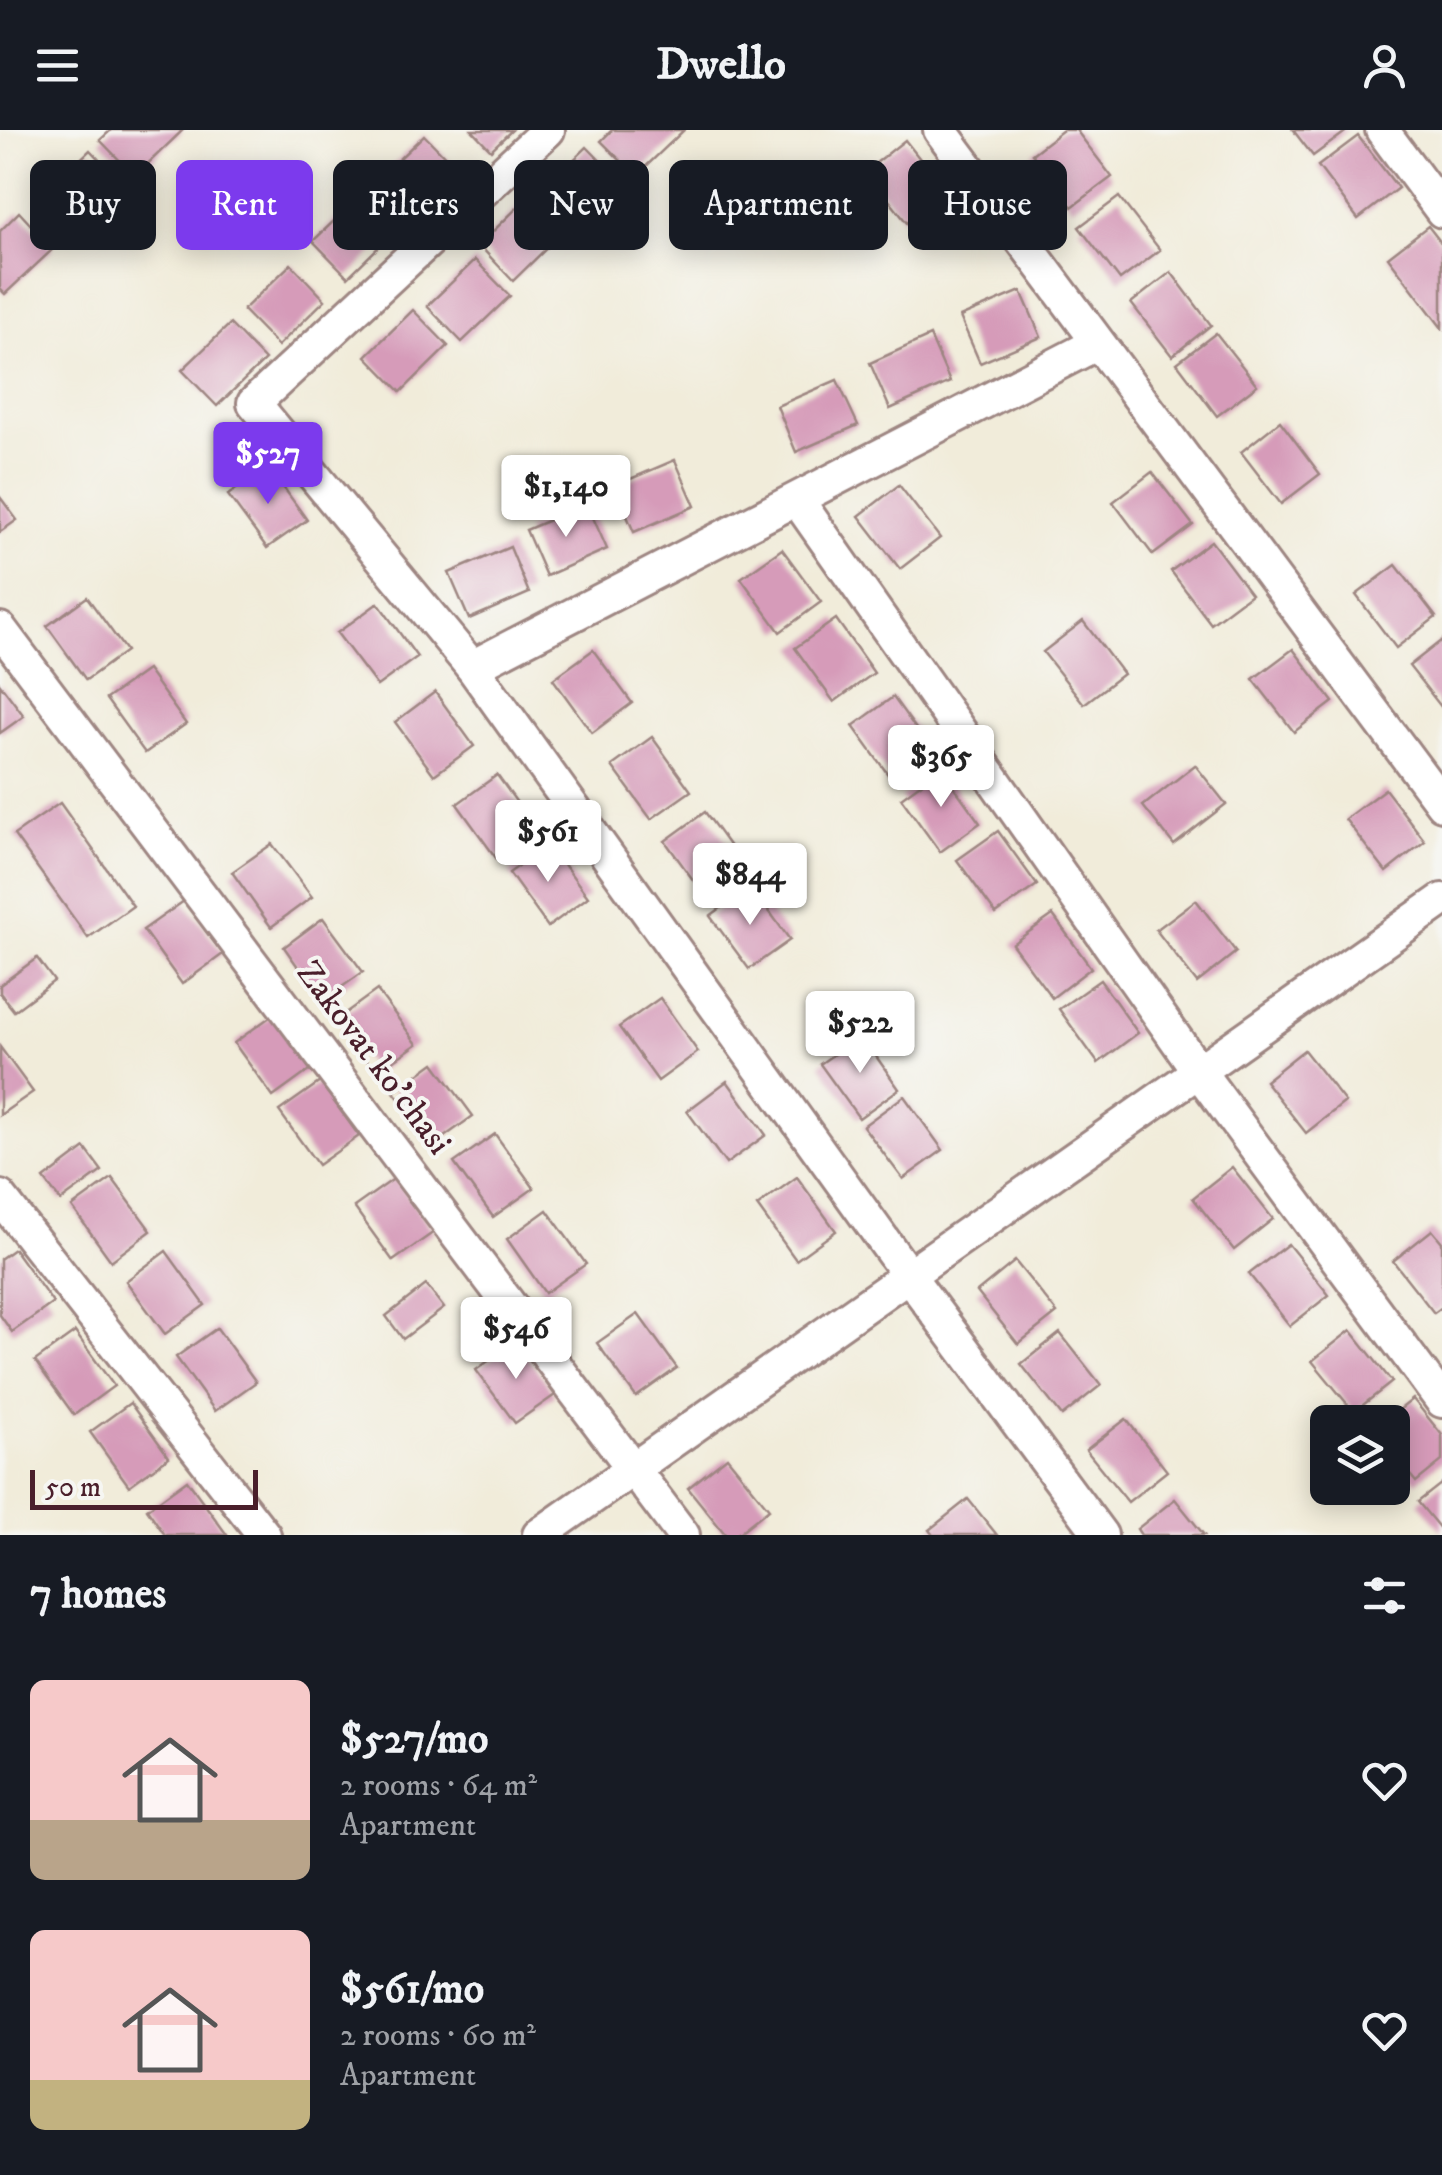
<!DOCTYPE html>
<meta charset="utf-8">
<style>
body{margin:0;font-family:"IM FELL DW Pica",serif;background:#242831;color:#f1f3f6;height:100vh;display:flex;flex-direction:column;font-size:38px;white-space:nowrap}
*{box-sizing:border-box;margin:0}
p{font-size:32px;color:#9ea1a6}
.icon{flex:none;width:55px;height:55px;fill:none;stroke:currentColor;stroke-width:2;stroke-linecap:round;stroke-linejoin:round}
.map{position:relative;height:1405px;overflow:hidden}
.side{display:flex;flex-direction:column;background:#171b24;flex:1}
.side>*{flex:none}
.top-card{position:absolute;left:30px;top:30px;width:1382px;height:90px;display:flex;gap:20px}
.controls{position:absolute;left:1310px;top:1275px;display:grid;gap:20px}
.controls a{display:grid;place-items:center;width:100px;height:100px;border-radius:15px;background:#171b24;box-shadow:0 5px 25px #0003;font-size:50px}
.scale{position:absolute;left:30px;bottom:25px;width:228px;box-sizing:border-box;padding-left:10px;border:5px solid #4a1f2b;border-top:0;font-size:28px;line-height:35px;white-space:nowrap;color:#4a1f2b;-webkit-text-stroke:8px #f6f6f2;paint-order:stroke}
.price{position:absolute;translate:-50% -85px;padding:0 22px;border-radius:10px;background:#fff;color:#222;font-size:32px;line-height:65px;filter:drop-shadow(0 2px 5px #0008)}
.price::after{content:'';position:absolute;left:50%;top:60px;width:30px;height:22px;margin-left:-15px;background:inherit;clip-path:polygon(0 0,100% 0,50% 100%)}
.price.on{background:#7c3aed;color:#fff}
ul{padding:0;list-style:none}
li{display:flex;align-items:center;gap:30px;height:250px;padding:0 30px}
li span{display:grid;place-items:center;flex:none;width:280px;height:200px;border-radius:15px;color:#555}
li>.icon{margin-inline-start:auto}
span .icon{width:120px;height:120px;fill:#fffc;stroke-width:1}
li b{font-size:42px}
h2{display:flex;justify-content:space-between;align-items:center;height:120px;padding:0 30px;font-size:42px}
.chip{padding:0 35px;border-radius:15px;background:#171b24;box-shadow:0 5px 25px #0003;font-size:35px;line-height:90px}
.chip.on{background:#7c3aed;color:#fff}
header{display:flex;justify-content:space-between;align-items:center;height:130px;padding:0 30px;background:#171b24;font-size:45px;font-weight:700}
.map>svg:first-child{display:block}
.building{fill:#d69bb9}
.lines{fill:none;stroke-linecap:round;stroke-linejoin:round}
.minor-casing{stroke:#9e8682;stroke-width:38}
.minor{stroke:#fff;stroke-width:32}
.labels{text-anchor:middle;stroke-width:8;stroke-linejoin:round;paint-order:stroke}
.street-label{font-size:35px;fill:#4a1f2b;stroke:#f6f6f2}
</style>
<header><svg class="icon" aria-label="menu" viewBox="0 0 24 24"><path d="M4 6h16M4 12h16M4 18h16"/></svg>Dwello<svg class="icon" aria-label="person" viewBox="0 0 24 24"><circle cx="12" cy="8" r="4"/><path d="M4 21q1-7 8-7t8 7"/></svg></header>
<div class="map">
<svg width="1442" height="1405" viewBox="0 0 1442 1405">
<rect width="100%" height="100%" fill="#f6f6f2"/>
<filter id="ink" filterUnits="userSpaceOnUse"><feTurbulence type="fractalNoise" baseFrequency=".01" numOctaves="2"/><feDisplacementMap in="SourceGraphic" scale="20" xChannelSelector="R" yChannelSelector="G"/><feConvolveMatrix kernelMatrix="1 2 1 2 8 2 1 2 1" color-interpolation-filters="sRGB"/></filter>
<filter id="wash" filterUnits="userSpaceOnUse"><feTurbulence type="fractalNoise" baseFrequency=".0048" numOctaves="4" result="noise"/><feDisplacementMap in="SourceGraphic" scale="40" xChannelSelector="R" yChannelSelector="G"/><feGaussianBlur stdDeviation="2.25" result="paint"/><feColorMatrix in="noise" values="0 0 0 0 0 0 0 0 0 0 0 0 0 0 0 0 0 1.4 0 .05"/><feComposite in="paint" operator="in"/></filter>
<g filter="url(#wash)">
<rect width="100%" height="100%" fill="#f1ecda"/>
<g id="blocks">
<!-- building -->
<g class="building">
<path d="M 111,0 L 183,0 L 135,46 L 100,10 Z"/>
<path d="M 472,0 L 512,0 L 491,20 Z"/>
<path d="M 612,0 L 684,0 L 636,46 L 601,11 Z"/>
<path d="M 1063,0 L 1076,0 L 1112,47 L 1072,77 L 1032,24 Z"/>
<path d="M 1293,0 L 1348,0 L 1313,26 Z"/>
<path d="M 424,5 L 459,41 L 411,87 L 376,51 Z"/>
<path d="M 1358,6 L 1398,58 L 1358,89 L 1318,36 Z"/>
<path d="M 905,10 L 946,62 L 907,93 L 866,41 Z"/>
<path d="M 587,17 L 622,53 L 574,99 L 539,63 Z"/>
<path d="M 90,20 L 125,57 L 77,102 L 42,66 Z"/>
<path d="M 361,65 L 396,100 L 348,147 L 313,111 Z"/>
<path d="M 1119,67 L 1160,120 L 1120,150 L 1079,97 Z"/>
<path d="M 526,69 L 561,104 L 513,151 L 479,115 Z"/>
<path d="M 19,82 L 53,119 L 5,164 L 0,159 L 0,101 Z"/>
<path d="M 1428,96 L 1442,114 L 1442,198 L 1388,127 Z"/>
<path d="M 475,130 L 510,166 L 462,212 L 427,176 Z"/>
<path d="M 291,134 L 325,170 L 278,216 L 243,180 Z"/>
<path d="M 1171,142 L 1211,195 L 1172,226 L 1131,173 Z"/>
<path d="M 1021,161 L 1041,207 L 980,233 L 960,187 Z"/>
<path d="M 413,180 L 448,216 L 401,262 L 366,226 Z"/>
<path d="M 230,194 L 265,230 L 217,276 L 182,240 Z"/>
<path d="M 1216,203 L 1257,255 L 1217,286 L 1177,233 Z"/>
<path d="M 930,206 L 950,252 L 890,279 L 870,233 Z"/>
<path d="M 837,250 L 858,295 L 796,322 L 777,276 Z"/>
<path d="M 1280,291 L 1320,344 L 1281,374 L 1241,322 Z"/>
<path d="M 675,330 L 695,376 L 634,402 L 614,356 Z"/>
<path d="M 268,336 L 307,390 L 267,418 L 228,365 Z"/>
<path d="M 1152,342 L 1193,395 L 1153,425 L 1113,372 Z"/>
<path d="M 899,355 L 940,408 L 900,439 L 859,386 Z"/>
<path d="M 0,367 L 17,390 L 0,402 Z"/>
<path d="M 587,374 L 607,419 L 546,446 L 526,400 Z"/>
<path d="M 1211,411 L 1251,464 L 1211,494 L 1171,441 Z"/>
<path d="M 510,417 L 529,463 L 469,489 L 449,443 Z"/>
<path d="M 782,419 L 821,472 L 780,502 L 741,448 Z"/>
<path d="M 1396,435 L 1436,487 L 1396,518 L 1356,465 Z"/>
<path d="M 87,467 L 126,521 L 86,550 L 47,496 Z"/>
<path d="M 378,473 L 417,527 L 377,556 L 337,503 Z"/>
<path d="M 836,489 L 874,543 L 834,572 L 795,518 Z"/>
<path d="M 1083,491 L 1123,544 L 1084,574 L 1043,522 Z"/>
<path d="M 1442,510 L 1442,578 L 1409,536 Z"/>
<path d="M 1293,519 L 1333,572 L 1294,602 L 1253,549 Z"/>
<path d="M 593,520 L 632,573 L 592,603 L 553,549 Z"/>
<path d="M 147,540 L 186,594 L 145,623 L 106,569 Z"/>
<path d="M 0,554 L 24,586 L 0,603 Z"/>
<path d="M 435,562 L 474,616 L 434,645 L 395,592 Z"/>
<path d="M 893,567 L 932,621 L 892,650 L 853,596 Z"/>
<path d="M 652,607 L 691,661 L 651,689 L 612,636 Z"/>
<path d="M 1195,635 L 1226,674 L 1174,715 L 1143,676 Z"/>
<path d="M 941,639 L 980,693 L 940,722 L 901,668 Z"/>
<path d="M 497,645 L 536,699 L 496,728 L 457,674 Z"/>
<path d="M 1385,659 L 1425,711 L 1386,742 L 1345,689 Z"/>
<path d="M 60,673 L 133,776 L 88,808 L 14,705 Z"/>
<path d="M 705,682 L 744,736 L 704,765 L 665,711 Z"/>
<path d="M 998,701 L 1037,755 L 996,784 L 957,730 Z"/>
<path d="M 272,714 L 312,767 L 271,797 L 232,742 Z"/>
<path d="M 549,714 L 588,767 L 548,797 L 509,743 Z"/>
<path d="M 751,756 L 790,810 L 749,839 L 710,786 Z"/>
<path d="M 1196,770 L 1236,822 L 1197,853 L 1156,800 Z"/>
<path d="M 184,771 L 223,824 L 182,854 L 143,800 Z"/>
<path d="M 1053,785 L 1091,838 L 1052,868 L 1012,814 Z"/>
<path d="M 323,788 L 363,842 L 322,871 L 284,817 Z"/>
<path d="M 37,828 L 54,851 L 14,881 L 0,863 L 0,855 Z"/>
<path d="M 1100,850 L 1138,903 L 1098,933 L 1059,879 Z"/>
<path d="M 377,860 L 417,914 L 376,943 L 337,889 Z"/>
<path d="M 660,868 L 698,922 L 658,951 L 619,897 Z"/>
<path d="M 274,884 L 313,938 L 273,967 L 234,913 Z"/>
<path d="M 861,905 L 899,959 L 859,988 L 820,934 Z"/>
<path d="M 0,917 L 33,962 L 0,985 Z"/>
<path d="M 1304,920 L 1345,972 L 1306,1003 L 1265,951 Z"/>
<path d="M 434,933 L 473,986 L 433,1015 L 394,962 Z"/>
<path d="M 727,951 L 766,1005 L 726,1034 L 687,981 Z"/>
<path d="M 320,952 L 359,1006 L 318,1035 L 279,981 Z"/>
<path d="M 904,966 L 943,1020 L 903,1049 L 863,996 Z"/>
<path d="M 495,1004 L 534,1058 L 493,1087 L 454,1033 Z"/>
<path d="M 85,1018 L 102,1041 L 61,1071 L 44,1049 Z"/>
<path d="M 1232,1037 L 1273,1089 L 1234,1120 L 1193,1068 Z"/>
<path d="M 797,1047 L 836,1101 L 796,1130 L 757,1076 Z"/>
<path d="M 112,1048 L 151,1101 L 111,1131 L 72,1077 Z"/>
<path d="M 395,1048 L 434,1102 L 393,1131 L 354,1077 Z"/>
<path d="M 547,1080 L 586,1134 L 545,1163 L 507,1109 Z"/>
<path d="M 1432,1100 L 1442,1112 L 1442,1177 L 1434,1183 L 1393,1131 Z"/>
<path d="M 1288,1114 L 1329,1165 L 1290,1196 L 1249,1144 Z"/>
<path d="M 14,1119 L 53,1173 L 12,1202 L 0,1185 L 0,1129 Z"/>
<path d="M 166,1121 L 205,1175 L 165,1204 L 126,1151 Z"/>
<path d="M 1015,1131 L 1057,1183 L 1018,1214 L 977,1162 Z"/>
<path d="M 426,1155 L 444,1178 L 403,1209 L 386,1186 Z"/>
<path d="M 638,1184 L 677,1238 L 636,1267 L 597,1213 Z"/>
<path d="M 217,1198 L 256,1252 L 215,1281 L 176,1227 Z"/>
<path d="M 1351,1200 L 1392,1252 L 1354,1282 L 1312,1231 Z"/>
<path d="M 75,1202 L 114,1256 L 74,1285 L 35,1231 Z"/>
<path d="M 1060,1203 L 1101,1255 L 1062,1286 L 1021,1234 Z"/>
<path d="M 516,1211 L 555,1265 L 515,1293 L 476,1240 Z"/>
<path d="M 1413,1269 L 1442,1305 L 1442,1331 L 1416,1352 L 1392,1323 L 1392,1292 L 1384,1292 Z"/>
<path d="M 130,1273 L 169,1327 L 129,1356 L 90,1302 Z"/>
<path d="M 1126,1289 L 1167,1341 L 1128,1372 L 1086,1320 Z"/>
<path d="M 727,1327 L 769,1379 L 736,1405 L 726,1405 L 688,1358 Z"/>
<path d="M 187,1350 L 227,1405 L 165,1405 L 147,1379 Z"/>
<path d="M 1442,1353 L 1442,1401 L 1418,1372 Z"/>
<path d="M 968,1369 L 997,1405 L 933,1405 L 929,1400 Z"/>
<path d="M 1175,1369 L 1204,1405 L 1141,1405 L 1137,1399 Z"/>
</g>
</g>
</g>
<g filter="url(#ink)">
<use href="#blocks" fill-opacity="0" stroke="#9e8682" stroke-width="2.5"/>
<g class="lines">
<defs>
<g id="minor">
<path d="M 548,0 L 254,273 L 472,537 L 909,1146 L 1101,1405"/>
<path d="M 940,0 L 1442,674"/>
<path d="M 1382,0 L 1442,81"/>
<path d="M 798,371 L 1197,939 L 1442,1271"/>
<path d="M 0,499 L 683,1405"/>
<path d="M 472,537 L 1096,214"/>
<path d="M 0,1067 L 264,1405"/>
<path d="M 539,1405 L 1442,770"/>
</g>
</defs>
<!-- minor casing -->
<use href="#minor" class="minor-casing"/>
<!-- minor -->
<use href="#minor" class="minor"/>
</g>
</g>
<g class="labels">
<!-- street labels -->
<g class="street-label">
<text transform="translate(375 927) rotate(53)" y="12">Zakovat ko'chasi</text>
</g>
</g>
</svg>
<div class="controls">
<a><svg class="icon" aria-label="layers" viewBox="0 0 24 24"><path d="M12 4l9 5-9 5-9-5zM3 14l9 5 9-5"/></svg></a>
</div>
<div class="scale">50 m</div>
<b class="price on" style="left:268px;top:377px">$527</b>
<b class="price" style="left:566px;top:410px">$1,140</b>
<b class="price" style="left:941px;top:680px">$365</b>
<b class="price" style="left:548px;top:755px">$561</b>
<b class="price" style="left:750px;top:798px">$844</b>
<b class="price" style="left:860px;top:946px">$522</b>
<b class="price" style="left:516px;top:1252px">$546</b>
<div class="top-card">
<a class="chip">Buy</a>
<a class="chip on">Rent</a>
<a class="chip">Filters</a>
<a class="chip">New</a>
<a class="chip">Apartment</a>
<a class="chip">House</a>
</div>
</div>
<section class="side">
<h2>7 homes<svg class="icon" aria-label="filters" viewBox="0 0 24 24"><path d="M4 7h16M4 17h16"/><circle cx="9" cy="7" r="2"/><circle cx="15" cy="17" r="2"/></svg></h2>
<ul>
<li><span style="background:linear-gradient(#f6c9c9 70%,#b9a48a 0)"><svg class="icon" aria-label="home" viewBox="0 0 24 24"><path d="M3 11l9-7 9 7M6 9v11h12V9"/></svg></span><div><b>$527/mo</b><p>2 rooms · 64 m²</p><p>Apartment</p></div><svg class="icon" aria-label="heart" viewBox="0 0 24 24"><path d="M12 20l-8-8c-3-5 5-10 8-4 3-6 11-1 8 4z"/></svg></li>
<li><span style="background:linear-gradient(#f6c9c9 75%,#c2b280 0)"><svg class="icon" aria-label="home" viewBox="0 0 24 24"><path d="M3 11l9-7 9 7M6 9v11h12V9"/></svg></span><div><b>$561/mo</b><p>2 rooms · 60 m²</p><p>Apartment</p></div><svg class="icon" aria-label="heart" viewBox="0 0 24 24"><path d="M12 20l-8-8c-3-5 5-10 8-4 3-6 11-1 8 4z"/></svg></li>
</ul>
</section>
